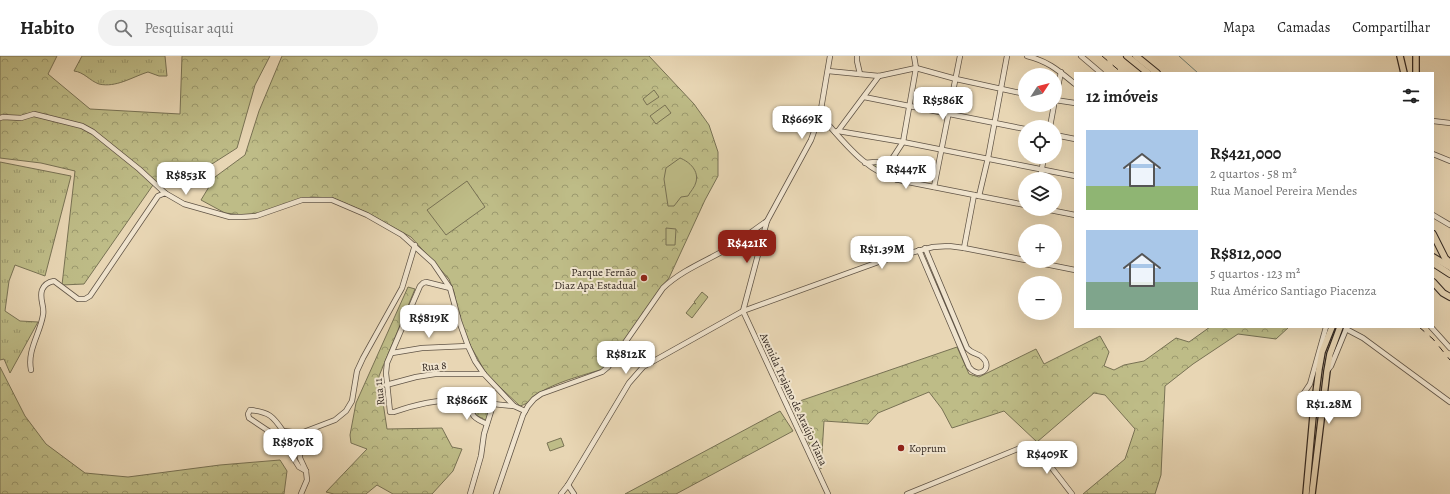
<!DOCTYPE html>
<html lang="pt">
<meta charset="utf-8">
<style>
body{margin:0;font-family:Alegreya,serif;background:#f2f2f2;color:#222;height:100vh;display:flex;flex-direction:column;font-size:15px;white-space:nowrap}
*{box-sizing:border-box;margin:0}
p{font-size:13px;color:#767676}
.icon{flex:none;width:22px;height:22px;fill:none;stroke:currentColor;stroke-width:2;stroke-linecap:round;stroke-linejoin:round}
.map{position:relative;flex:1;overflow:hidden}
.panel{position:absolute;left:1074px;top:16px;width:360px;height:256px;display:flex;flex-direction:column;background:#fff;border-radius:0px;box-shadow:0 4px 16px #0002}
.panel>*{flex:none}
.needle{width:26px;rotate:54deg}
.tools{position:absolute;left:1018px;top:12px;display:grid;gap:8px}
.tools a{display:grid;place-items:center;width:44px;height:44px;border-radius:50%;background:#fff;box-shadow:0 4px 16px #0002;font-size:20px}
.price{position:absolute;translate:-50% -34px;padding:0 9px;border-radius:8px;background:#fff;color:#222;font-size:13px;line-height:26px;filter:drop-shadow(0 1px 2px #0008)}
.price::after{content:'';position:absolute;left:50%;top:24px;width:12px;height:9px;margin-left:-6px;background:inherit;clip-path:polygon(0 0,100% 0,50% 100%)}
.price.selected{background:#8f2418;color:#fff}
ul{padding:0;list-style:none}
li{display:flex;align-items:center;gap:12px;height:100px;padding:0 12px}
li span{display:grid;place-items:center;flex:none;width:112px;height:80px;border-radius:0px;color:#555}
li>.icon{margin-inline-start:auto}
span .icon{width:48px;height:48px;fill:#fffc;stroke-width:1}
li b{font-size:17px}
h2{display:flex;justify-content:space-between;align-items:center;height:48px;padding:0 12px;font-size:17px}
header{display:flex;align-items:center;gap:24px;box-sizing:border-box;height:56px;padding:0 20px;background:#fff;border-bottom:1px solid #e0e0e0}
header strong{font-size:19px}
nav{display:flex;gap:22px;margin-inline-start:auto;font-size:14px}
.search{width:280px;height:36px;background:#f2f2f2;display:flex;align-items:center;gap:10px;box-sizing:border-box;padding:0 14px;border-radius:22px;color:#767676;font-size:15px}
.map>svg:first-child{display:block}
.grass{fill:url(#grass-tufts);stroke:#787254}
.forest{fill:url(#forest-crowns);stroke:#787254}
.park{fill:url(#park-dots);stroke:#787254}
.garden{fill:#bebc87;stroke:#787254}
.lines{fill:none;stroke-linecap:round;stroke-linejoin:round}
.stream{stroke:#6f7f74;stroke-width:1}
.minor-casing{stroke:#605446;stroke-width:6}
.major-casing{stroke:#332821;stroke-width:8}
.highway-casing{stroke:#332821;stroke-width:8}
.minor{stroke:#f0e4ce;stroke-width:4.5}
.major{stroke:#e8d6b4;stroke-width:5.5}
.highway{stroke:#e8d6b4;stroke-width:6}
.rail{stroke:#332821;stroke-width:1;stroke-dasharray:7 7;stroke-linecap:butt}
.poi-dot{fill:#8f2418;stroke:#f0e4ce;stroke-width:1.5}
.labels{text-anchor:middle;stroke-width:4;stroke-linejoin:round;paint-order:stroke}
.poi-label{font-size:11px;fill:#332821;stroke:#f0e4ce;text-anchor:end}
.street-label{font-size:11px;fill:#332821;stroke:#f0e4ce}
</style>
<header>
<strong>Habito</strong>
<div class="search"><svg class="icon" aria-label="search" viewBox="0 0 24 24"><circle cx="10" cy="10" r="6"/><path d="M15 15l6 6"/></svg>Pesquisar aqui</div>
<nav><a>Mapa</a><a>Camadas</a><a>Compartilhar</a></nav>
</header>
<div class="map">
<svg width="1450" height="438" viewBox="0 0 1450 438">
<defs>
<pattern id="grass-tufts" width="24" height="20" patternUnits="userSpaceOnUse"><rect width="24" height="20" fill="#bebc87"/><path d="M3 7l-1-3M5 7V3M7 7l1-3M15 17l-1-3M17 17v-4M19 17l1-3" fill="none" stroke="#9b996e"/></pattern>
<pattern id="forest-crowns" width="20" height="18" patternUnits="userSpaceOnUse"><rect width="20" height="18" fill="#bebc87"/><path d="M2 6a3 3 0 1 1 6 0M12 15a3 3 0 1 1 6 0" fill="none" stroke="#9b996e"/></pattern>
<pattern id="park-dots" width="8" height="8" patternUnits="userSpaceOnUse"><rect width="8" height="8" fill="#bebc87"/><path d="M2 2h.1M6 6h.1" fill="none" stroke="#9b996e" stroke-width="1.8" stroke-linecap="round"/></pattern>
</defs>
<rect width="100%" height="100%" fill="#e8d6b4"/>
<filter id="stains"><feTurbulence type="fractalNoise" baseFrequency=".005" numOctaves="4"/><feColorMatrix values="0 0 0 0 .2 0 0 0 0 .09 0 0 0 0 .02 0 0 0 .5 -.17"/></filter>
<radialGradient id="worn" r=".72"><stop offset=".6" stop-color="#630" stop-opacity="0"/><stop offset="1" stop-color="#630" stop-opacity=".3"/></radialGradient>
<!-- grass -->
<g class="grass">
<path d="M 82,0 L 165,0 L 167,20 L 159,20 L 148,16 C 132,21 116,32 99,28 C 90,25 84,16 74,15 Z"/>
<path d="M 0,106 L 71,120 L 45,220 L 15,209 L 9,225 L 5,255 L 20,265 L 38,266 L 10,317 L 4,303 L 0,304 Z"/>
</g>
<!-- forest -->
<g class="forest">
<path d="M 0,0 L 57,0 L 48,18 L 90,53 L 180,58 L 182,0 L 270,0 L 255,29 L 237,92 L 179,129 L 153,129 L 84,228 L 62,229 L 75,115 L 41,107 L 0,102 Z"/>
<path d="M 282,0 L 649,0 L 694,48 L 709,69 L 718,96 L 718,120 L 705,144 L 669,222 L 662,230 L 609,307 L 603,313 C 584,319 564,324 546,333 C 536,338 531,347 520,350 L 487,319 L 470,289 L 460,265 L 454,236 L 449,223 L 411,181 L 368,157 L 333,142 L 311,141 L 280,150 L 253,160 L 225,157 L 201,144 L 215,121 L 245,99 L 259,55 Z"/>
<path d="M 408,231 L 415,233 L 379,320 L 387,373 L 442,372 L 452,391 L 462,393 L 453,415 L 432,438 L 393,438 L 377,429 L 366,438 L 334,438 L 326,436 L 367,393 L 351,387 L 350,379 L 356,347 Z"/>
<path d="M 1210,271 L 1289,271 L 1276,283 L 1238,278 L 1193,308 L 1165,330 L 1161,419 L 1155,438 L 1083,438 L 1125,403 L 1135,373 L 1105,339 L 1094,337 L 1037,386 L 1004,355 L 952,372 L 942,353 L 929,336 L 878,357 L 868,368 L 824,365 L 821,413 L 791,348 L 957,291 L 969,318 L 979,321 L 1036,293 L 1044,308 L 1100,280 L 1109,296 L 1104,310 L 1114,314 L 1124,309 L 1144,305 L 1176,282 L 1189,286 Z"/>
<path d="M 0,311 L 25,360 L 46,388 L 85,417 L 128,421 L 220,409 L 280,404 L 287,415 L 284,438 L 0,438 Z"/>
<path d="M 780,355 L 793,375 L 676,438 L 625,438 Z"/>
</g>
<!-- park -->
<g class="park">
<path d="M 879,107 L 889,108 L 894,114 L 896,120 L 894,122 L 870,109 Z"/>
<path d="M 473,347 L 492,350 L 487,365 L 476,359 L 472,350 Z"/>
</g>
<!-- garden -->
<g class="garden">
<path d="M 654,34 L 659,41 L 647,49 L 643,43 Z"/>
<path d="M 665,49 L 671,57 L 656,68 L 650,60 Z"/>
<path d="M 680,102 C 690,106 699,115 696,126 C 695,131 690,136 688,140 L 681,141 L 674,150 L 668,150 L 664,123 L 666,112 Z"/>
<path d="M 467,125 L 485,151 L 446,179 L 427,154 Z"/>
<path d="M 666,172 L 676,173 L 675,189 L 666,189 Z"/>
<path d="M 702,236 L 708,241 L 692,262 L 686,257 L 694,247 L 696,248 L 694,246 Z"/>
<path d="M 561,382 L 564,390 L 550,395 L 547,387 Z"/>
</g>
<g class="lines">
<!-- stream -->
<path class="stream" d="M 1179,0 L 1198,17"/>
<defs>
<g id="minor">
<path d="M 857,0 L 857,5 L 860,18"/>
<path d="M 1027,0 C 1048,5 1059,15 1075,28"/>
<path d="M 1081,0 L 1101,17"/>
<path d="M 828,15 L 879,20 L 916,12 L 956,23 L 1025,38"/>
<path d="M 864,41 L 1025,73"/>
<path d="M 1055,44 L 1075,47"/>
<path d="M 1055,45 L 1061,16"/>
<path d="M 820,59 C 843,85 867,118 903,125 L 1025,149"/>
<path d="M 0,62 L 3,61 L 21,62 L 34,58 L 82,70 L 93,76 L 139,113 L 165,137"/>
<path d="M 1433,65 L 1450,67"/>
<path d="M 1050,71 L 1054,49"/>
<path d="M 838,75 L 879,20"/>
<path d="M 835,76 L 838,75 L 903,86 L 1075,120"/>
<path d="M 1055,79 L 1075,83"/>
<path d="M 1433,98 L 1450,105"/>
<path d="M 890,106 L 903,86 L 916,12 L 914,0"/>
<path d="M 865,107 L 875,106 L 890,106 L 897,116 L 897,124"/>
<path d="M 1040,123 L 1044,101"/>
<path d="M 934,131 L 960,0"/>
<path d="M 979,140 L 988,102 L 1007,0"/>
<path d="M 1045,153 L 1075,159"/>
<path d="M 1433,159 L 1450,169"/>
<path d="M 751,178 L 756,177 L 763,181"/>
<path d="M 964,192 L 974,139"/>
<path d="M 919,194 L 969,311 C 979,324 993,312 983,302 C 979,297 973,299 967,292 L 925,192"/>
<path d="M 1030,205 L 1075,214"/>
<path d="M 450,232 L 426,226 L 423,227 L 420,230 L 387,307 L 386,317 L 390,356 L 394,356 C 414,349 434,344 455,344 C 474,344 494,349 514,350"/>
<path d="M 743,255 L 767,165 L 811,84 L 820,59 L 830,0"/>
<path d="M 743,255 L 828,438"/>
<path d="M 406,266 L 458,261"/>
<path d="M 1431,271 L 1450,292"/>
<path d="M 1346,273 L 1363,282 L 1450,346"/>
<path d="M 392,297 L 422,292 L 468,290"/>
<path d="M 31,314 C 27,294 40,278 43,259 C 45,251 39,243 42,234 C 44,229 48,226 54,225 L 78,243 L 85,243 L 90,240 L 158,140 L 165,137 L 184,148 L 230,161 L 242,161 L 256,160 L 302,144 L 332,144 L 367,159 L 402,179 L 433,207 L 450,232 L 459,265 L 468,290 L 475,305 L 484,318 L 514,350 L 525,355"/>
<path d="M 1327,315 L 1331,310 L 1347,271"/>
<path d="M 386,329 L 416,321 L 435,318 L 484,318"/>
<path d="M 1316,344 L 1307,348 L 1303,346 L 1302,340 L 1310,328 L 1326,271"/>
<path d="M 470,346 C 470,360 475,363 487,368"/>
<path d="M 306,415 L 299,411 L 282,384 L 249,362 L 248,358 L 250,354 C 269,356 273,360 283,375 L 301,377 L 335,364 L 346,355 L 352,345 L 357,315 L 363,302 L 402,232 L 415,189"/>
<path d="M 568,429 L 574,438"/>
<path d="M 301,438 L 307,424 L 306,415 L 300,402 L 299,389 L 301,377"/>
<path d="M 470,438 L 481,400 L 484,378 L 493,349"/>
<path d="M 496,438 L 523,359 L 528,350 L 534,343 L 541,338 L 602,316 L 608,311 L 663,232 C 683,213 709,204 732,190 C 744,182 755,173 767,165"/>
<path d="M 561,438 L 568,429 L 629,327 L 643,311 L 743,255 L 884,204 L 933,191 L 949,190 L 964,192 L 1025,204"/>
<path d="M 907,438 L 1030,388 L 1034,389 L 1072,438"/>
</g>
<g id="major">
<path d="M 1400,0 L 1404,17"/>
<path d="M 1416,0 L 1416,17"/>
<path d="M 1304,347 L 1313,360"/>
<path d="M 1306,438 L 1313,360 L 1319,313 L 1322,296 L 1332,271"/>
<path d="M 1312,438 L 1327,315 L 1330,298 L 1340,271"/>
</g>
<g id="highway">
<path d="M 1127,0 L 1148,17"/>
<path d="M 1136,0 L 1157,17"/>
<path d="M 1433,178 L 1445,202 L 1450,207"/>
<path d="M 1433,201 L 1450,211"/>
<path d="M 1433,207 L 1450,218"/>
<path d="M 1433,226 L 1443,237 L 1450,241"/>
</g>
</defs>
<!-- minor casing -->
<use href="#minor" class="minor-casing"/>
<!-- major casing -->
<use href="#major" class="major-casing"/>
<!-- highway casing -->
<use href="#highway" class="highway-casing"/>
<!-- minor -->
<use href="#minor" class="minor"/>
<!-- major -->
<use href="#major" class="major"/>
<!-- highway -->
<use href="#highway" class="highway"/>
<!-- rail -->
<g class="rail">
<path d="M 1102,0 L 1122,17"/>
<path d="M 1419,271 L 1433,283 L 1450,304"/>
</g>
</g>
<!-- markers -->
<g class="poi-dot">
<circle cx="644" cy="222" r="4"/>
<circle cx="901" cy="392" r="4"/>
</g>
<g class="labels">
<!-- poi labels -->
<g class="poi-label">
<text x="636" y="220">Parque Fernão<tspan x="636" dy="13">Diaz Apa Estadual</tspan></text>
<text x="909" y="396" text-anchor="start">Koprum</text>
</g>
<!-- street labels -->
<g class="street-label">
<text transform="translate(434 310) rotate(-5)" y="4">Rua 8</text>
<text transform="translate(379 336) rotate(-96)" y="4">Rua 11</text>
<text transform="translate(794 343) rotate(65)" y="4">Avenida Trajano de Araújo Viana</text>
</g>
</g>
<rect width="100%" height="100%" filter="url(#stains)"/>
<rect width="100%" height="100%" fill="url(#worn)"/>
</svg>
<div class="tools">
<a><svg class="needle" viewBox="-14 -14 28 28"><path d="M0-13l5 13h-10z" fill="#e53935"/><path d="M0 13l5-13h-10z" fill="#767676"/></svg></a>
<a><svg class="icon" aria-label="locate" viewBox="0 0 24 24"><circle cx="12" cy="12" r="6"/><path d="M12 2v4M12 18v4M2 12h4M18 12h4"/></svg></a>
<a><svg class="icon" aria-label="layers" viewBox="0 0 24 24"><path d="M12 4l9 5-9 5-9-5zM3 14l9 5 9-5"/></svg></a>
<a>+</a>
<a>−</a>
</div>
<b class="price" style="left:943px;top:65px">R$586K</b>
<b class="price" style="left:802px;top:84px">R$669K</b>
<b class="price" style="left:906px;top:134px">R$447K</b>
<b class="price" style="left:186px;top:140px">R$853K</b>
<b class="price selected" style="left:747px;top:208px">R$421K</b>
<b class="price" style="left:882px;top:214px">R$1.39M</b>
<b class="price" style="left:429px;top:283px">R$819K</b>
<b class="price" style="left:626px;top:319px">R$812K</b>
<b class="price" style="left:467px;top:365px">R$866K</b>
<b class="price" style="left:1329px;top:369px">R$1.28M</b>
<b class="price" style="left:293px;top:407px">R$870K</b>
<b class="price" style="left:1047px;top:419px">R$409K</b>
<section class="panel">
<h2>12 imóveis<svg class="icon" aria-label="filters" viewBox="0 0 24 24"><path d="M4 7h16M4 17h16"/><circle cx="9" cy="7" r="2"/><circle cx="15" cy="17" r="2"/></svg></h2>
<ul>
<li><span style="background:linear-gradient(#a9c7e8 70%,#8fb573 0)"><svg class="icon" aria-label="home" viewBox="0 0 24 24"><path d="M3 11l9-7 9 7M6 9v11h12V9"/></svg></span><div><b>R$421,000</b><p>2 quartos · 58 m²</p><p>Rua Manoel Pereira Mendes</p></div></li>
<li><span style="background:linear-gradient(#a9c7e8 65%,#7fa58c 0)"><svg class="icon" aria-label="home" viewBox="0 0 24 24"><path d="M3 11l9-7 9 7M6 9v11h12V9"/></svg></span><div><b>R$812,000</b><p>5 quartos · 123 m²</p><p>Rua Américo Santiago Piacenza</p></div></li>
</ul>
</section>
</div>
